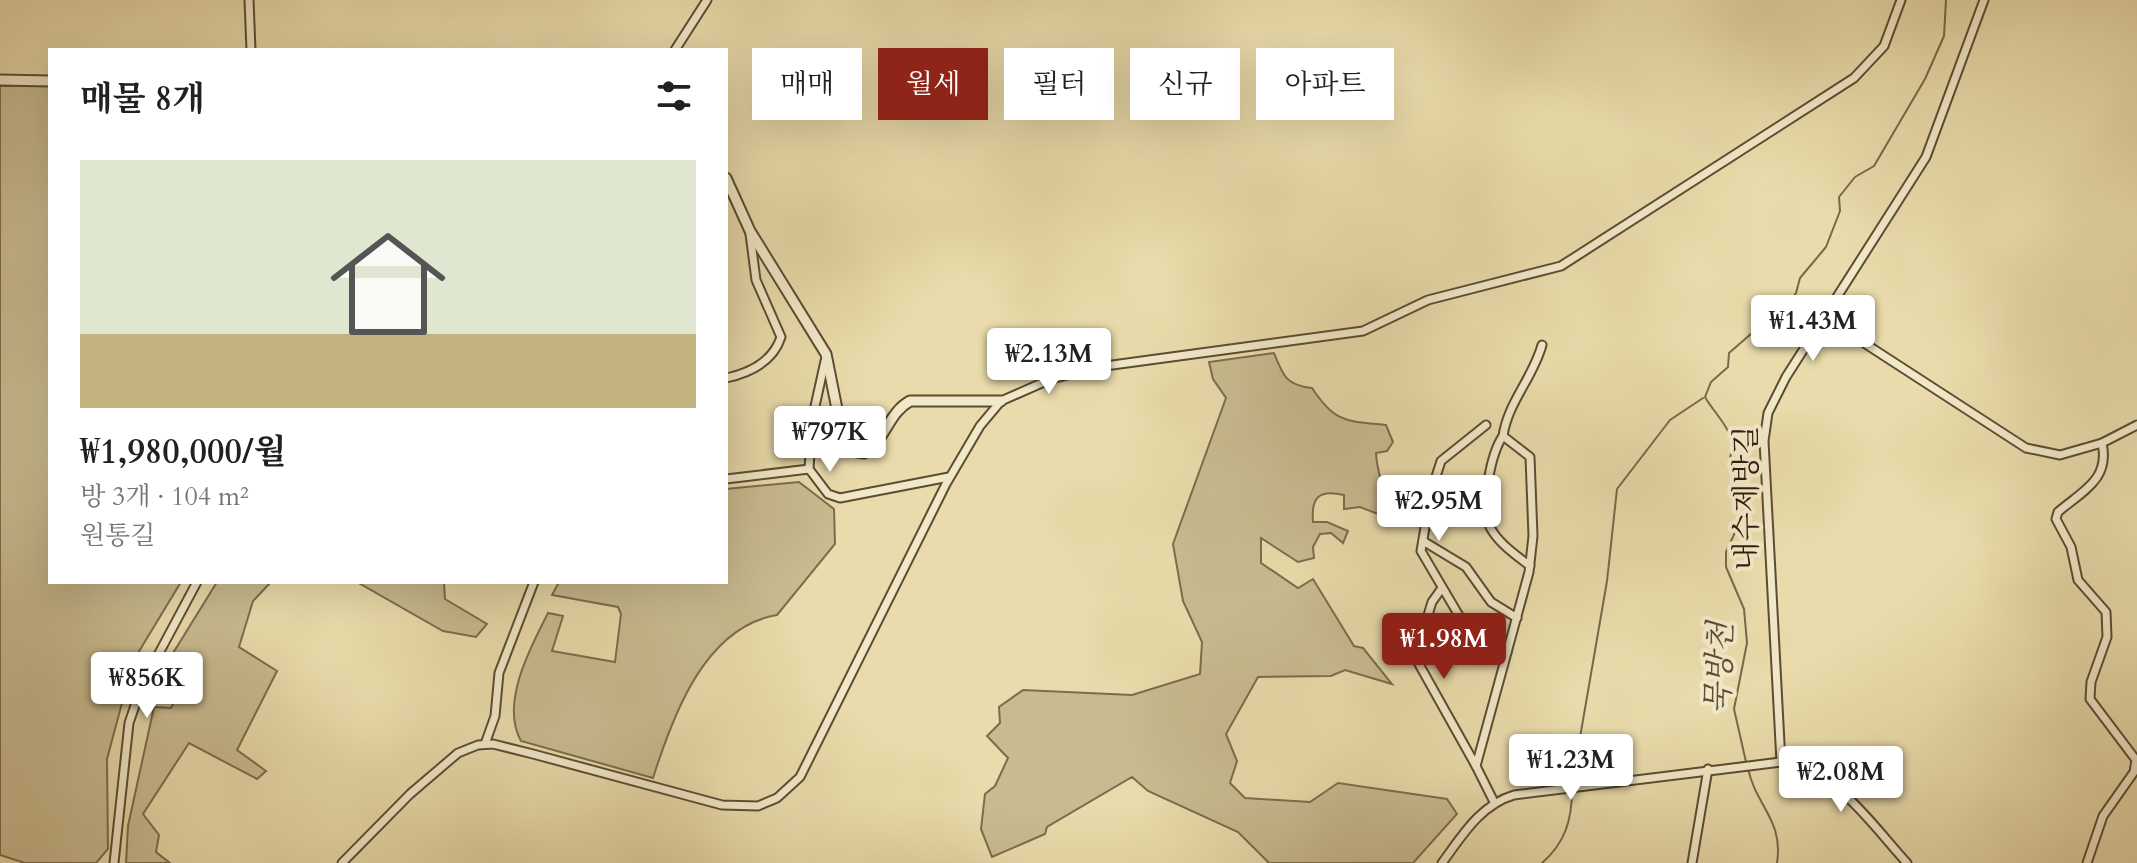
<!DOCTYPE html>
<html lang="ko">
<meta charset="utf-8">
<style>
body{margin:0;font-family:Cardo,"Noto Serif KR",serif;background:#f2f2f2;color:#202124;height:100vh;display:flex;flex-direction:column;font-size:30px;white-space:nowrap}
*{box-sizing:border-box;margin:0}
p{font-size:26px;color:#757577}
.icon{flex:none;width:44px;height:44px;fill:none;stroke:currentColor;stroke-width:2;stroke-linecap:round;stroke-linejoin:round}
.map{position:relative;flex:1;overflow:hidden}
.drawer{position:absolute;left:48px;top:48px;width:680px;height:536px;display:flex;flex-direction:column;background:#fff;border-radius:0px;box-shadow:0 8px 32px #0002}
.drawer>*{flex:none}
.hud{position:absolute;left:752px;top:48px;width:760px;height:72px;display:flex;gap:16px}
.price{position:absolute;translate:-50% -68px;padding:0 18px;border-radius:8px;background:#fff;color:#222;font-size:26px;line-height:52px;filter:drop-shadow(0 2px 4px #0008)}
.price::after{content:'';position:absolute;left:50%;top:48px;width:24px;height:18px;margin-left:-12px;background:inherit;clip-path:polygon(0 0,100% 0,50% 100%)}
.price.on{background:#8f2418;color:#fff}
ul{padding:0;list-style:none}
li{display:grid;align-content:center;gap:16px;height:424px;padding:0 32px}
li span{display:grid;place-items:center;height:248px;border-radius:0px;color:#555}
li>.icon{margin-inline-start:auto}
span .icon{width:144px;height:144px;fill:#fffc;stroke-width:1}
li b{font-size:34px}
h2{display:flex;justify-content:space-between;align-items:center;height:96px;padding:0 32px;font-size:34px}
.chip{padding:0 28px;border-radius:0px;background:#fff;box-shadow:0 8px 32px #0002;font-size:28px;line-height:72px}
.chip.on{background:#8f2418;color:#fff}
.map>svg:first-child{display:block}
.green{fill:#c9bb90;stroke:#7c6c4d;stroke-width:2}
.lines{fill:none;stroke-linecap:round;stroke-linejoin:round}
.stream{stroke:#78684a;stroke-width:2}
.minor-casing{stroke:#5d4c32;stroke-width:11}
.tertiary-casing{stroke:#5d4c32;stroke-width:13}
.minor{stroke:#f1e8c8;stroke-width:7}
.tertiary{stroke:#f1e8c8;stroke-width:9}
.labels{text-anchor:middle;stroke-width:8;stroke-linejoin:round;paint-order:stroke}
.street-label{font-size:30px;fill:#2e1c0a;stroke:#f1e8c8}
.water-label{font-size:32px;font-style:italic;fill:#5f4e34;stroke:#f1e8c8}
</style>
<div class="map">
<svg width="2137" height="863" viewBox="0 0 2137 863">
<rect width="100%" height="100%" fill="#e9dbab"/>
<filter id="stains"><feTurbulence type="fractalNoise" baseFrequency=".0025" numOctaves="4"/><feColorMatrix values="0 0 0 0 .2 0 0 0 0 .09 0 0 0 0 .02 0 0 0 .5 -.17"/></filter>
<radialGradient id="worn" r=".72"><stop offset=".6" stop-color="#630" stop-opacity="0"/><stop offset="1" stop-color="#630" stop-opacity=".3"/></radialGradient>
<!-- green -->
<g class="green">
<path d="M 0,86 L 50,86 L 50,582 L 181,582 L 135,658 L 122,703 L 107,759 L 108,849 L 96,863 L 25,863 L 0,855 Z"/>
<path d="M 1274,353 C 1283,376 1286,385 1312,388 C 1335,423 1346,421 1386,425 L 1393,442 L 1387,451 L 1376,453 C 1377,475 1386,490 1386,511 L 1378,514 L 1360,507 L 1344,509 L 1344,495 C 1318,489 1311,498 1313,522 L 1327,522 L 1348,531 L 1343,543 L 1331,533 L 1320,534 L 1313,547 L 1314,558 L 1298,562 L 1261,538 L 1261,563 L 1298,588 L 1313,579 L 1354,646 L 1363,648 L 1392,684 L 1345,670 L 1331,676 L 1258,677 L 1226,734 L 1237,761 L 1230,783 L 1245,798 L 1310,802 L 1338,783 L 1447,799 L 1457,814 L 1413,863 L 1269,863 L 1238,832 L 1148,791 L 1132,777 L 1047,827 L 1045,834 L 992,857 L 981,829 L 985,794 L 995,786 L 1008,758 L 987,736 L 1000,723 L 999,707 L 1023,690 L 1132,695 L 1200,674 L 1202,642 L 1183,601 L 1173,544 L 1226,398 L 1213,379 L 1209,362 Z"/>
<path d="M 799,482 L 834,509 L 835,544 L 777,615 C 705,627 673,715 653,778 L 521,741 C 500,704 530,648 548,613 L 563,616 L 552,651 L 615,662 L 621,614 L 618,607 L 552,595 L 559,582 L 726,582 L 726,489 Z"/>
<path d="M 217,582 L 271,582 L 253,601 L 239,647 L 277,671 L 237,750 L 266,771 L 257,779 L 189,743 L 143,814 L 159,835 L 156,852 L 170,863 L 126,863 L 128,826 L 154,707 L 171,708 L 189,670 L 170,658 Z"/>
<path d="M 357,582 L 444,582 L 445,599 L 487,624 L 476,637 L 443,631 Z"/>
</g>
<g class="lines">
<!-- stream -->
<g class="stream">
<path d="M 1746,762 L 1734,709 L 1747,643 L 1744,609 L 1726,567 L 1726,552 L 1747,506 C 1738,490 1739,475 1730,458 C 1738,432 1717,418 1705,397 L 1711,382 L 1728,367 L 1729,353 L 1752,333 L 1772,327 L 1796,293 L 1800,278 L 1826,247 L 1840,211 L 1839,197 L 1855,177 L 1874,166 L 1925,79 L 1944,36 L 1946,0"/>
<path d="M 1748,768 C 1755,805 1784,820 1777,863"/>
<path d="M 1572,784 L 1607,581 L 1617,489 L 1670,420 L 1703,398"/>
<path d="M 1542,863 C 1565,843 1572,820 1572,790"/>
</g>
<defs>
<g id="minor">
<path d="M 249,0 L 251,50"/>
<path d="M 675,50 L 707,0"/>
<path d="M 1824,317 L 2026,448 L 2060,455 L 2102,443"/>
<path d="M 825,361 L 812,420 L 809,469 L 828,494 L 840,498 L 949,477"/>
<path d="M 726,378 C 749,373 773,362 781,337 L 756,280 L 750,234"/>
<path d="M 1486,425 L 1441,461 L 1431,492 L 1421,551 L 1468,631 L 1479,642 L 1507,652"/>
<path d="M 1503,436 C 1491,453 1480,507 1490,527 C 1498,543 1516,555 1530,566"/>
<path d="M 726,479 L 809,469"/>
<path d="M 1423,541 L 1466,567 L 1491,602 L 1517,618"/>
<path d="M 1442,588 L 1432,602 L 1415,657 L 1476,766"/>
<path d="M 485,744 L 495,716 L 499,673 L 534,582"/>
<path d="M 1781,762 L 1764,441 L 1768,413 L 1786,377 L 1926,157 L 1984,0"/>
<path d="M 1494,802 L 1476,766 L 1529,572 L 1533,536 L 1530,457 L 1503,436 C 1508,402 1533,378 1542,345"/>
<path d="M 114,863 L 129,723 L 142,685 L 197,582"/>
<path d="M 342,863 L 410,794 L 458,753 L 478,745 L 493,744 L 533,754 L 722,805 L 758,806 L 777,798 L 800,777 L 946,484 L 980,426 L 1001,401 L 1051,379 L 1105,366 L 1363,331 L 1428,300 L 1561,266 L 1854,78 L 1884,46 L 1901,0"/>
<path d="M 1442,863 C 1462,836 1480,805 1514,795 L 1781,762 C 1837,770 1871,824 1907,863"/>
<path d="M 1692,863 L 1708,769"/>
<path d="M 2087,863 L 2103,816 L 2134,772 L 2136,760 L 2090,699 L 2091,682 L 2107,637 L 2106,612 L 2078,580 L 2071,547 L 2056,519 L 2058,512 C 2084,490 2110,479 2102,443 L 2137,425"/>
</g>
<g id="tertiary">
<path d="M 0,80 L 50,81"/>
<path d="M 726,178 L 750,231 L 826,354 L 843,439 L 852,451 L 864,453 C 886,440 888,413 910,401 L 1001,401"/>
</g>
</defs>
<!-- minor casing -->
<use href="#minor" class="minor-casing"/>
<!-- tertiary casing -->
<use href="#tertiary" class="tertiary-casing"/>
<!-- minor -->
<use href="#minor" class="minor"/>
<!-- tertiary -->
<use href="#tertiary" class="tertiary"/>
</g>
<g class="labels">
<!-- street labels -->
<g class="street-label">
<text transform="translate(1746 498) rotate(-90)" y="10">내수제방길</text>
</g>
<!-- water labels -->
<g class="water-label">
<text transform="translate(1719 668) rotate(-88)" y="11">묵방천</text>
</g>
</g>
<rect width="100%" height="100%" filter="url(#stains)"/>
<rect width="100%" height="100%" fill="url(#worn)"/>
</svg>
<b class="price" style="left:1813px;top:363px">₩1.43M</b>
<b class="price" style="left:1049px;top:396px">₩2.13M</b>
<b class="price" style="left:830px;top:474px">₩797K</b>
<b class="price" style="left:1439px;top:543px">₩2.95M</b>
<b class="price on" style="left:1444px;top:681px">₩1.98M</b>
<b class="price" style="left:147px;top:720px">₩856K</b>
<b class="price" style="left:1571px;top:802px">₩1.23M</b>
<b class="price" style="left:1841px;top:814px">₩2.08M</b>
<div class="hud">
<a class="chip">매매</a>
<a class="chip on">월세</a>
<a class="chip">필터</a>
<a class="chip">신규</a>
<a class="chip">아파트</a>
</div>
<section class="drawer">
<h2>매물 8개<svg class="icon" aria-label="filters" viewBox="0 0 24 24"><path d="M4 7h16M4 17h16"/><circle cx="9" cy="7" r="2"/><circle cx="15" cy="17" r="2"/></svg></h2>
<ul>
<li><span style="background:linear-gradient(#dfe7d0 70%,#c2b280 0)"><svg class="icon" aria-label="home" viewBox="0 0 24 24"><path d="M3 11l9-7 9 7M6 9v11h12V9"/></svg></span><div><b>₩1,980,000/월</b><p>방 3개 · 104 m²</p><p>원통길</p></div></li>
</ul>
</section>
</div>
